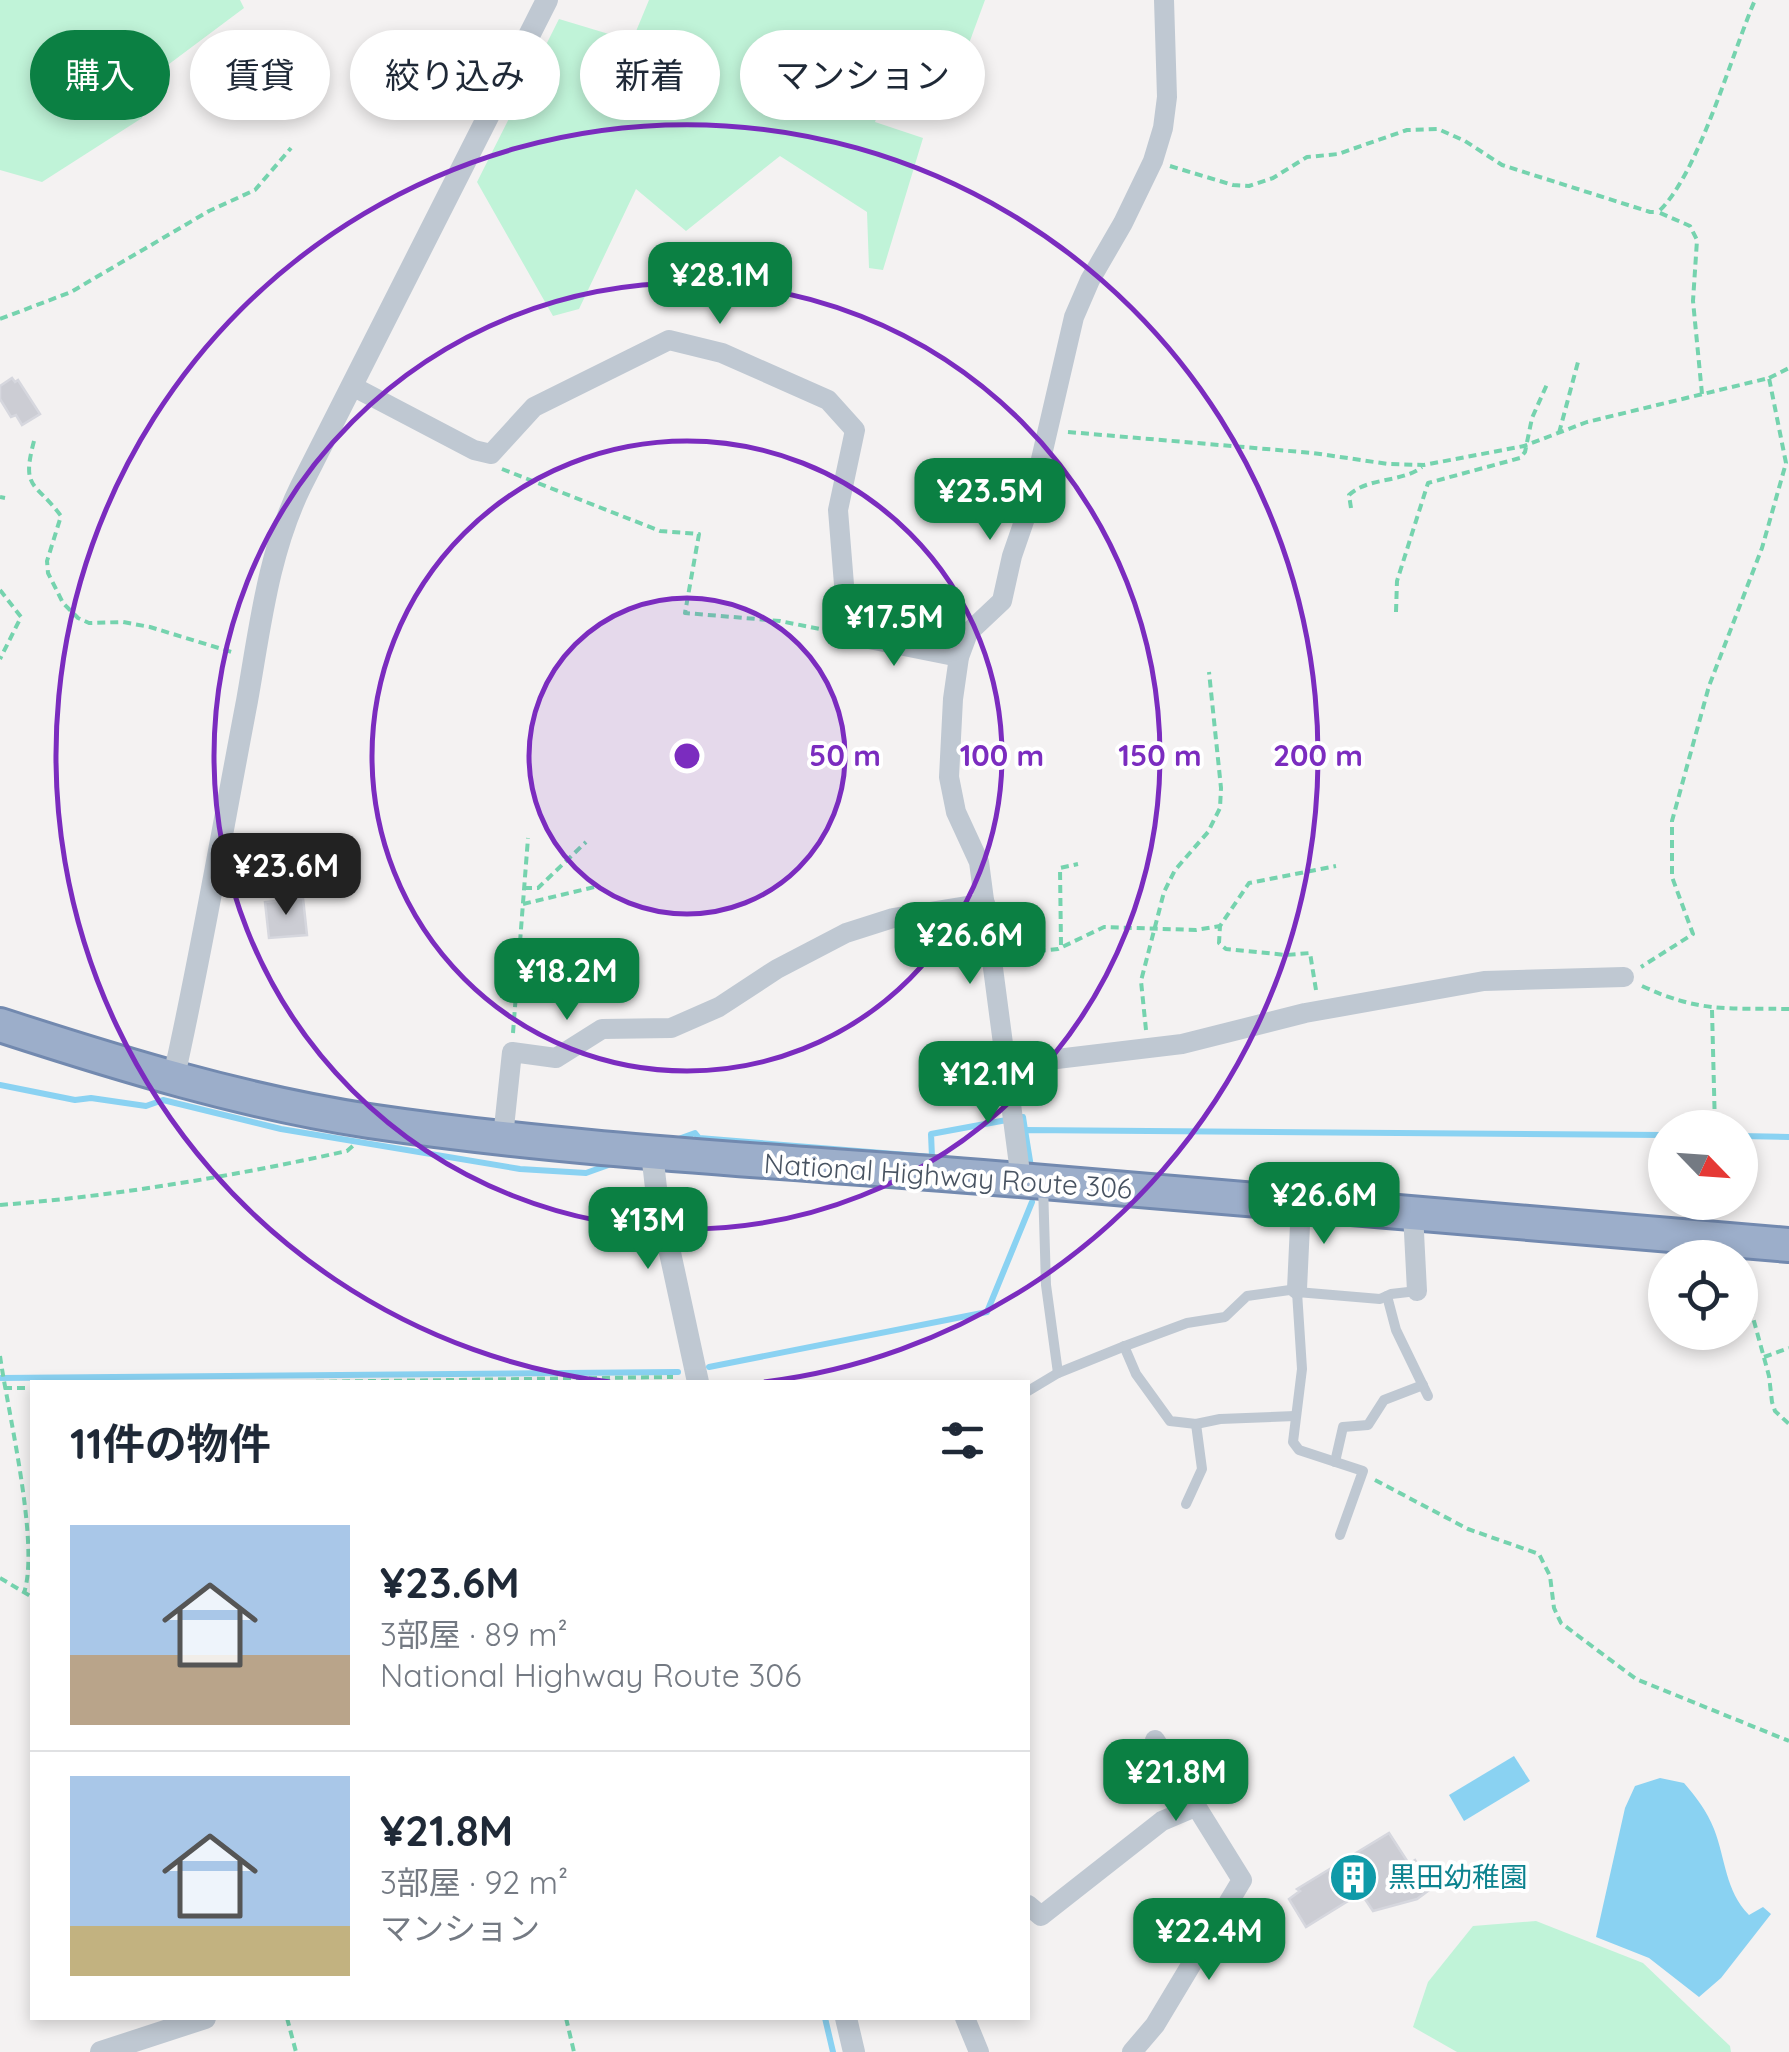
<!DOCTYPE html>
<html lang="ja">
<meta charset="utf-8">
<style>
body{margin:0;font-family:Quicksand,"Noto Sans JP",sans-serif;background:#f2f2f3;color:#1f2937;height:100vh;display:flex;flex-direction:column;font-size:38px;white-space:nowrap}
*{box-sizing:border-box;margin:0}
p{font-size:32px;color:#747a83}
.icon{flex:none;width:55px;height:55px;fill:none;stroke:currentColor;stroke-width:2;stroke-linecap:round;stroke-linejoin:round}
.map{position:relative;flex:1;overflow:hidden}
.sheet{position:absolute;left:30px;top:1380px;width:1000px;height:640px;display:flex;flex-direction:column;background:#fff;border-radius:0px;box-shadow:0 5px 15px #0003}
.sheet>*{flex:none}
.guide{position:absolute;left:30px;top:30px;width:1000px;height:90px;display:flex;gap:20px}
.needle{width:65px;rotate:115deg}
.fabs{position:absolute;left:1648px;top:1110px;display:grid;gap:20px}
.fabs a{display:grid;place-items:center;width:110px;height:110px;border-radius:50%;background:#fff;box-shadow:0 5px 15px #0003;font-size:50px}
.price{position:absolute;translate:-50% -85px;padding:0 22px;border-radius:20px;background:#0b8043;color:#fff;font-size:32px;line-height:65px;filter:drop-shadow(0 2px 5px #0008)}
.price::after{content:'';position:absolute;left:50%;top:60px;width:30px;height:22px;margin-left:-15px;background:inherit;clip-path:polygon(0 0,100% 0,50% 100%)}
.price.on{background:#222;color:#fff}
ul{padding:0;list-style:none}
li{display:flex;align-items:center;gap:30px;height:250px;padding:0 40px}
li+li{border-top:2px solid #e0e1e3}
li span{display:grid;place-items:center;flex:none;width:280px;height:200px;border-radius:0px;color:#555}
li>.icon{margin-inline-start:auto}
span .icon{width:120px;height:120px;fill:#fffc;stroke-width:1}
li b{font-size:42px}
h2{display:flex;justify-content:space-between;align-items:center;height:120px;padding:0 40px;font-size:42px}
.chip{padding:0 35px;border-radius:45px;background:#fff;box-shadow:0 5px 15px #0003;font-size:35px;line-height:90px}
.chip.on{background:#0b8043;color:#fff}
.map>svg:first-child{display:block}
.green{fill:#c0f3d8}
.water{fill:#8ad2f2}
.lines{fill:none;stroke-linecap:round;stroke-linejoin:round}
.stream{stroke:#8ad2f2;stroke-width:6}
.building{fill:#cccdd4;stroke:#d6d7de;stroke-width:2.5}
.trunk-casing{stroke:#7289af;stroke-width:38}
.path{stroke:#75d3ae;stroke-width:4;stroke-dasharray:8 5;stroke-linecap:butt}
.service{stroke:#bfc8d2;stroke-width:10}
.minor{stroke:#bfc8d2;stroke-width:20}
.tertiary{stroke:#bfc8d2;stroke-width:22}
.trunk{stroke:#9caeca;stroke-width:32}
.ring{fill:none;stroke:#7b2cbf;stroke-width:5}
.labels{text-anchor:middle;stroke-width:8;stroke-linejoin:round;paint-order:stroke}
.street-label{font-size:28px;fill:#485361;stroke:#fff}
.culture-label{font-size:28px;fill:#0d838f;stroke:#fff;text-anchor:start}
.centre{fill:#7b2cbf;stroke:#fff;stroke-width:5}
.ring-label{font-size:30px;text-anchor:middle;font-weight:bold;fill:#7b2cbf;stroke:#fff;stroke-width:8;stroke-linejoin:round;paint-order:stroke}
</style>
<div class="map">
<svg width="1789" height="2052" viewBox="0 0 1789 2052">
<rect width="100%" height="100%" fill="#f4f2f2"/>
<!-- green -->
<g class="green">
<path d="M 0,0 L 240,0 L 244,8 L 145,82 L 142,118 L 42,182 L 0,170 Z"/>
<path d="M 649,0 L 985,0 L 964,57 L 904,41 L 875,122 L 923,138 L 883,270 L 869,268 L 867,212 L 780,156 L 686,231 L 636,189 L 579,309 L 553,316 L 477,182 L 559,19 L 632,41 Z"/>
<path d="M 1536,1921 L 1643,1963 L 1730,2046 L 1731,2052 L 1457,2052 L 1413,2027 L 1428,1982 L 1473,1926 Z"/>
</g>
<!-- water -->
<g class="water">
<path d="M 1514,1756 L 1530,1781 L 1464,1821 L 1449,1795 Z"/>
<path d="M 1660,1778 L 1684,1783 C 1696,1797 1707,1811 1714,1829 C 1726,1860 1725,1890 1749,1915 L 1763,1907 L 1771,1914 L 1721,1978 L 1699,1997 L 1649,1958 L 1596,1937 L 1625,1808 L 1635,1786 Z"/>
</g>
<g class="lines">
<!-- stream -->
<g class="stream">
<path d="M 0,1085 L 75,1100 L 91,1098 L 146,1106 L 163,1100 L 281,1129 L 520,1169 L 586,1173 L 614,1163"/>
<path d="M 1740,1136 L 1789,1137"/>
<path d="M 673,1141 L 695,1133 L 699,1138 L 932,1157 L 931,1134 L 1023,1117 L 1025,1130"/>
<path d="M 1031,1167 L 1025,1130 L 1665,1135"/>
<path d="M 709,1367 L 987,1312 L 1032,1202"/>
<path d="M 0,1378 L 678,1372"/>
<path d="M 825,2018 L 833,2052"/>
</g>
</g>
<!-- building -->
<g class="building">
<path d="M 12,378 L 15,382 L 18,380 L 40,414 L 22,425 L 16,415 L 11,417 L 0,399 L 0,386 Z"/>
<path d="M 303,898 L 307,935 L 269,938 L 265,902 Z"/>
<path d="M 1389,1833 L 1409,1864 L 1415,1860 L 1432,1888 L 1417,1899 L 1373,1911 L 1361,1893 L 1306,1927 L 1289,1899 L 1300,1891 L 1297,1889 Z"/>
</g>
<g class="lines">
<defs>
<path id="trunk" d="M 0,1025 C 120,1064 244,1102 369,1121 C 585,1153 803,1162 1020,1180 C 1276,1201 1532,1225 1789,1245"/>
</defs>
<!-- trunk casing -->
<use href="#trunk" class="trunk-casing"/>
<!-- path -->
<g class="path">
<path d="M 1170,166 L 1233,185 L 1249,186 L 1273,178 L 1307,157 L 1338,154 L 1407,130 L 1438,129 L 1465,141 L 1502,165 L 1650,212 L 1658,212"/>
<path d="M 0,319 L 71,292 L 209,211 L 255,190 L 291,148"/>
<path d="M 1769,378 L 1789,368"/>
<path d="M 1702,394 L 1693,301 L 1697,240 L 1690,226 L 1658,212 C 1698,176 1732,53 1755,0"/>
<path d="M 1068,432 L 1313,453 L 1388,464 L 1424,465 L 1524,446 L 1587,422 L 1769,378 L 1786,463 L 1762,548 L 1709,686 L 1672,821 L 1672,877 L 1693,934 L 1641,967"/>
<path d="M 1559,433 L 1578,362"/>
<path d="M 34,441 C 21,490 35,481 61,516 L 47,561 L 48,573 L 63,603 L 78,618 L 89,623 L 123,622 L 150,627 L 235,653"/>
<path d="M 502,469 L 660,531 L 699,534 L 685,613 L 780,621 L 820,629"/>
<path d="M 0,497 L 5,498"/>
<path d="M 1351,508 L 1349,495 C 1368,477 1401,483 1422,467"/>
<path d="M 0,590 L 21,617 L 0,659"/>
<path d="M 1396,612 L 1397,581 L 1428,483 L 1520,458 L 1525,452 L 1532,418 L 1548,382"/>
<path d="M 524,888 L 538,888 L 586,842"/>
<path d="M 523,904 L 599,886"/>
<path d="M 1061,945 L 1060,868 L 1078,864"/>
<path d="M 1012,954 L 1058,949 L 1104,927 L 1196,930 L 1220,926"/>
<path d="M 1642,986 C 1700,1013 1728,1008 1789,1009"/>
<path d="M 1316,990 L 1310,953 L 1286,955 L 1226,949 L 1219,943 L 1220,926 L 1249,883 L 1336,866"/>
<path d="M 1712,1010 L 1715,1128"/>
<path d="M 1146,1030 L 1141,981 L 1164,892 L 1175,870 L 1208,832 L 1220,808 L 1221,788 L 1209,672"/>
<path d="M 513,1033 L 528,838"/>
<path d="M 1717,1202 L 1717,1214"/>
<path d="M 0,1205 C 116,1196 234,1176 347,1151 L 354,1145"/>
<path d="M 1740,1270 L 1769,1376 L 1772,1402 L 1775,1411 L 1789,1424"/>
<path d="M 0,1356 C 8,1413 40,1544 24,1593"/>
<path d="M 1764,1357 L 1789,1348"/>
<path d="M 303,1382 L 673,1377"/>
<path d="M 4,1388 L 32,1388"/>
<path d="M 1375,1480 L 1468,1529 L 1539,1554 L 1550,1576 L 1554,1608 L 1561,1623 L 1636,1679 L 1789,1741"/>
<path d="M 0,1578 L 32,1597"/>
<path d="M 287,2018 L 296,2052"/>
<path d="M 566,2018 L 574,2052"/>
</g>
<!-- service -->
<g class="service">
<path d="M 1043,1185 L 1046,1285 L 1058,1373"/>
<path d="M 1297,1292 L 1302,1369 L 1293,1442 L 1299,1450 L 1363,1471 L 1340,1535"/>
<path d="M 1387,1296 L 1396,1330 L 1428,1396"/>
<path d="M 1124,1346 L 1136,1374 L 1170,1421 L 1196,1424 L 1220,1419 L 1295,1416"/>
<path d="M 1028,1391 L 1058,1373 L 1125,1346 L 1187,1323 L 1225,1317 L 1247,1296 L 1297,1289 L 1297,1292 L 1380,1299 L 1391,1294 L 1417,1291"/>
<path d="M 1335,1462 L 1343,1427 L 1368,1425 L 1384,1400 L 1423,1385"/>
<path d="M 1186,1504 L 1202,1469 L 1196,1424"/>
</g>
<!-- minor -->
<g class="minor">
<path d="M 352,386 L 474,450 L 491,454 L 534,407 L 669,340 L 722,353 L 828,400 L 855,430 L 838,510 L 845,597 L 839,633 L 959,657"/>
<path d="M 1006,1065 L 1182,1044 L 1305,1013 L 1484,981 L 1624,977"/>
<path d="M 503,1137 L 512,1052 L 556,1058 L 602,1029 L 671,1028 L 719,1007 L 777,969 L 846,933 L 893,918 L 985,903"/>
<path d="M 1021,1180 L 979,862 L 956,812 L 949,777 L 953,699 L 959,657 L 968,633 L 1002,601 L 1012,556 L 1032,498 L 1074,317 L 1090,280 L 1123,223 L 1153,161 L 1163,128 L 1167,97 L 1164,0"/>
<path d="M 1413,1213 L 1417,1291"/>
<path d="M 1297,1289 L 1301,1204"/>
<path d="M 1028,1905 L 1041,1916 L 1162,1821 L 1195,1807"/>
<path d="M 965,2018 L 979,2052"/>
<path d="M 1132,2052 L 1155,2025 L 1242,1880 L 1155,1740"/>
</g>
<!-- tertiary -->
<g class="tertiary">
<path d="M 174,1076 C 202,951 223,826 247,701 C 260,628 268,553 301,486 L 547,0"/>
<path d="M 652,1153 L 656,1188 L 698,1382"/>
<path d="M 846,2018 L 854,2052"/>
<path d="M 101,2052 L 205,2018"/>
</g>
<!-- trunk -->
<use href="#trunk" class="trunk"/>
</g>
<!-- distance rings -->
<circle cx="687" cy="756" r="158" fill="#7b2cbf" fill-opacity=".12"/>
<g class="ring">
<circle cx="687" cy="756" r="158"/>
<circle cx="687" cy="756" r="315"/>
<circle cx="687" cy="756" r="473"/>
<path d="M610 1382A631 631 0 1 1 764 1382"/>
</g>
<!-- icons -->
<defs>
<symbol id="building-disc" viewBox="-11 -11 22 22"><circle r="9.5" fill="#0f9aa8" stroke="#fff"/><path d="M-4-6H4V6H1V3H-1V6H-4ZM-2.5-4.3h1.7v1.8h-1.7ZM.8-4.3h1.7v1.8H.8ZM-2.5-1h1.7V.8h-1.7ZM.8-1h1.7V.8H.8Z" fill="#fff"/></symbol>
</defs>
<g fill-rule="evenodd">
<use href="#building-disc" x="1326" y="1850" width="55" height="55"/>
</g>
<g class="labels">
<!-- street labels -->
<g class="street-label">
<text transform="translate(948 1176) rotate(4)" y="10">National Highway Route 306</text>
</g>
<!-- culture labels -->
<g class="culture-label">
<text x="1388" y="1887">黒田幼稚園</text>
</g>
</g>
<circle cx="687" cy="756" r="15" class="centre"/>
<g class="ring-label">
<text x="845" y="766">50 m</text>
<text x="1002" y="766">100 m</text>
<text x="1160" y="766">150 m</text>
<text x="1318" y="766">200 m</text>
</g>
</svg>
<div class="fabs">
<a><svg class="needle" viewBox="-14 -14 28 28"><path d="M0-13l5 13h-10z" fill="#e53935"/><path d="M0 13l5-13h-10z" fill="#747a83"/></svg></a>
<a><svg class="icon" aria-label="locate" viewBox="0 0 24 24"><circle cx="12" cy="12" r="6"/><path d="M12 2v4M12 18v4M2 12h4M18 12h4"/></svg></a>
</div>
<b class="price" style="left:720px;top:327px">¥28.1M</b>
<b class="price" style="left:990px;top:543px">¥23.5M</b>
<b class="price" style="left:894px;top:669px">¥17.5M</b>
<b class="price on" style="left:286px;top:918px">¥23.6M</b>
<b class="price" style="left:970px;top:987px">¥26.6M</b>
<b class="price" style="left:567px;top:1023px">¥18.2M</b>
<b class="price" style="left:988px;top:1126px">¥12.1M</b>
<b class="price" style="left:1324px;top:1247px">¥26.6M</b>
<b class="price" style="left:648px;top:1272px">¥13M</b>
<b class="price" style="left:1176px;top:1824px">¥21.8M</b>
<b class="price" style="left:1209px;top:1983px">¥22.4M</b>
<div class="guide">
<a class="chip on">購入</a>
<a class="chip">賃貸</a>
<a class="chip">絞り込み</a>
<a class="chip">新着</a>
<a class="chip">マンション</a>
</div>
<section class="sheet">
<h2>11件の物件<svg class="icon" aria-label="filters" viewBox="0 0 24 24"><path d="M4 7h16M4 17h16"/><circle cx="9" cy="7" r="2"/><circle cx="15" cy="17" r="2"/></svg></h2>
<ul>
<li><span style="background:linear-gradient(#a9c7e8 65%,#b9a48a 0)"><svg class="icon" aria-label="home" viewBox="0 0 24 24"><path d="M3 11l9-7 9 7M6 9v11h12V9"/></svg></span><div><b>¥23.6M</b><p>3部屋 · 89 m²</p><p>National Highway Route 306</p></div></li>
<li><span style="background:linear-gradient(#a9c7e8 75%,#c2b280 0)"><svg class="icon" aria-label="home" viewBox="0 0 24 24"><path d="M3 11l9-7 9 7M6 9v11h12V9"/></svg></span><div><b>¥21.8M</b><p>3部屋 · 92 m²</p><p>マンション</p></div></li>
</ul>
</section>
</div>
